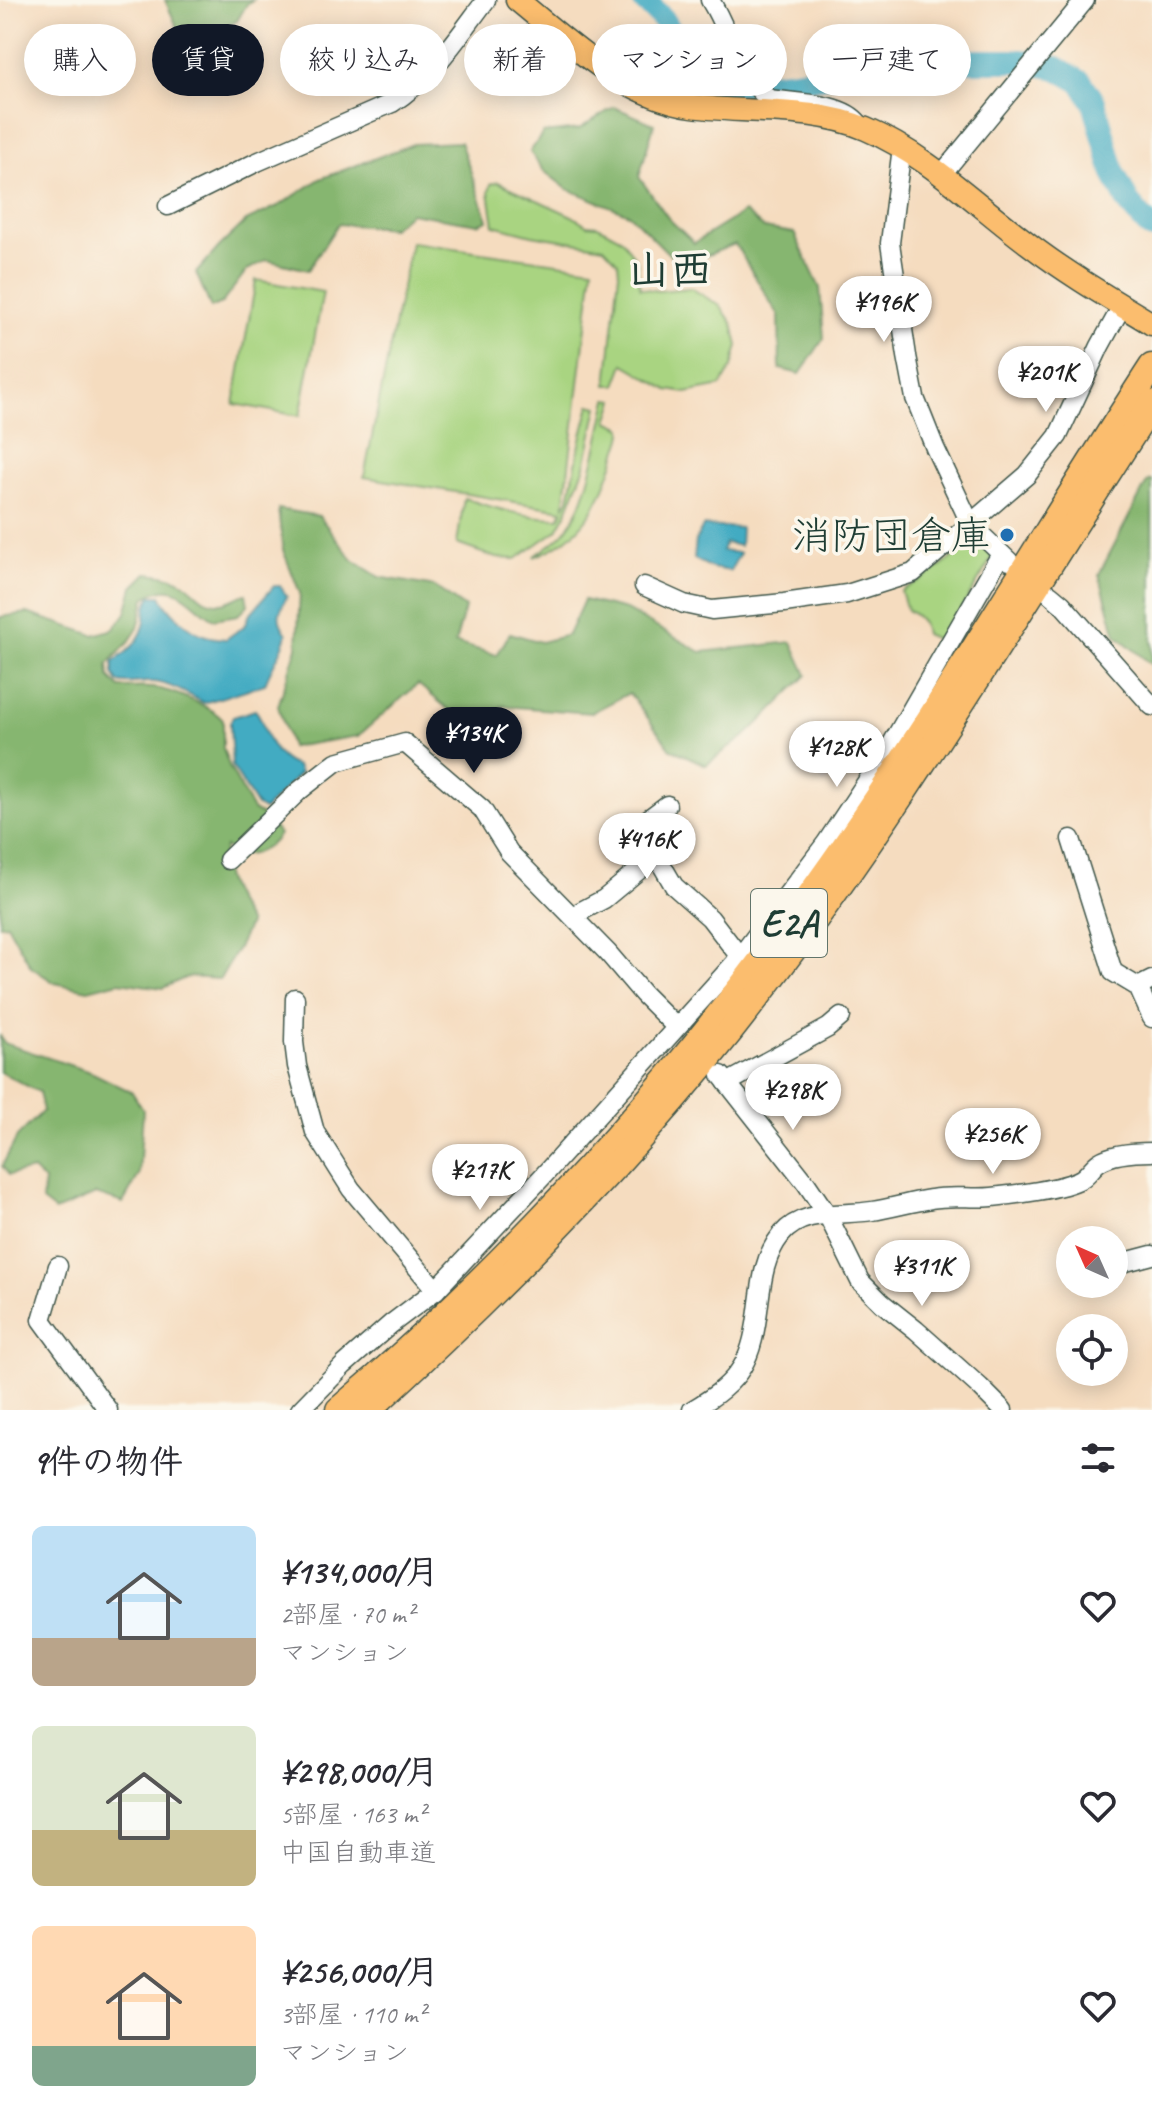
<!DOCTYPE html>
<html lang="ja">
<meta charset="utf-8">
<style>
body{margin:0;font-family:Caveat,"Klee One",sans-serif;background:#f7f7f7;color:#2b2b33;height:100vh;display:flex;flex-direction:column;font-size:30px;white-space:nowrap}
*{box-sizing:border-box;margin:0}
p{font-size:26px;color:#7c7c81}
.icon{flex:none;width:44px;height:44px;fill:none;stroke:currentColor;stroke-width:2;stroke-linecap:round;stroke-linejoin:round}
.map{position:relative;height:1410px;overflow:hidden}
.side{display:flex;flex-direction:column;background:#fff;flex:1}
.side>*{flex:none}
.top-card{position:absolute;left:24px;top:24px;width:1104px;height:72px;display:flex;gap:16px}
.needle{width:52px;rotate:315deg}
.controls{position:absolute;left:1056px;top:1226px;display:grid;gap:16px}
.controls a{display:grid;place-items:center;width:72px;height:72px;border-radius:50%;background:#fff;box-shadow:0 4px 20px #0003;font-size:40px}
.price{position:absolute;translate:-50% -68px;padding:0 18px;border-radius:28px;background:#fff;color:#222;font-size:26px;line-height:52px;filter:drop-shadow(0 2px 4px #0008)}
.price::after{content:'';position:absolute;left:50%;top:48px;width:24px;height:18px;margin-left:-12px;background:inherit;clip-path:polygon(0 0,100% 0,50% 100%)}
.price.current{background:#111827;color:#fff}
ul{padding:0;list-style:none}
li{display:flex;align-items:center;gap:24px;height:200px;padding:0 32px}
li span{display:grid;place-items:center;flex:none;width:224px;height:160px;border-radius:12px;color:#555}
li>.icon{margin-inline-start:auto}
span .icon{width:96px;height:96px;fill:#fffc;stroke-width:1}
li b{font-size:34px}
h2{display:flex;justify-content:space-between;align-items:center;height:96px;padding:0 32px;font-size:34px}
.pill{padding:0 28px;border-radius:36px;background:#fff;box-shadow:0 4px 20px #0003;font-size:28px;line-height:72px}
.pill.current{background:#111827;color:#fff}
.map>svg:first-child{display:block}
.industrial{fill:#d1c0bc}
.green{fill:#a9d481;stroke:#64885a;stroke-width:2}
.forest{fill:#86b66f;stroke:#527a52;stroke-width:2}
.water{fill:#42abc2;stroke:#30747b;stroke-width:2}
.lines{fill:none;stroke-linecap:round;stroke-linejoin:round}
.river{stroke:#42abc2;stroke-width:24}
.minor-casing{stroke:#3f5549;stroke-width:21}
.major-casing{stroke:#3f5549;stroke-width:25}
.highway-casing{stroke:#3f5549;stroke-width:29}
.minor{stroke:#fff;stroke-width:18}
.major{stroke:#fbbd6e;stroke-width:22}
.highway{stroke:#fbbd6e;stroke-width:26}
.poi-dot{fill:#1f6fb2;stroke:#fbf7ec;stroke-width:3}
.labels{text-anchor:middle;stroke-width:7;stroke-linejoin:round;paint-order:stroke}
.shield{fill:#fbf7ec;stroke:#61756b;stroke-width:2}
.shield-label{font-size:38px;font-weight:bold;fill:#1f3d34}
.poi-label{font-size:40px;fill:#1f3d34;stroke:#fbf7ec;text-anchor:end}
.neighbourhood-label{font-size:42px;font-weight:bold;fill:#1f3d34;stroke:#fbf7ec}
</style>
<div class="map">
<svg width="1152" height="1410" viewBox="0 0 1152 1410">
<rect width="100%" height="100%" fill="#fbf7ec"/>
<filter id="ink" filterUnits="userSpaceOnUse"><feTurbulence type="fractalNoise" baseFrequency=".0125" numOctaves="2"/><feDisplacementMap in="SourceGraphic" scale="16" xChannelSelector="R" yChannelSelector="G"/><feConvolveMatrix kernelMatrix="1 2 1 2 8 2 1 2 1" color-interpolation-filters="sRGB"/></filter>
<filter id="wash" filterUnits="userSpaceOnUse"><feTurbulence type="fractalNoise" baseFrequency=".006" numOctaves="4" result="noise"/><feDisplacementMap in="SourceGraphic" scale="32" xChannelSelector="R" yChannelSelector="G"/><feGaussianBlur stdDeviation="1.8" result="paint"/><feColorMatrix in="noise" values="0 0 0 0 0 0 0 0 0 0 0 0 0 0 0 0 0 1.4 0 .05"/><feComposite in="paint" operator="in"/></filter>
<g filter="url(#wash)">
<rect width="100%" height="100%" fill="#f5dcbf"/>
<!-- industrial -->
<path class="industrial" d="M 841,741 L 855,757 L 824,784 L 810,768 Z"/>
<!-- green -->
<g class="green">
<path d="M 498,182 L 572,216 L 587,225 L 598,226 L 622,239 L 637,261 L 640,288 L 658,291 L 691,288 L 720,306 L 733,324 L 738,346 L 732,367 L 721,386 L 686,393 L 668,390 L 624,364 L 616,385 L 607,385 L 619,273 L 618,262 L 604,247 L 532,235 L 494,225 L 489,192 L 491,184 Z"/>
<path d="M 411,242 L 593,268 L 564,507 L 569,499 L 581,439 L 590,405 L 598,407 L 585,466 L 566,514 L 557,530 L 516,559 L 496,558 L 457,544 L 464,498 C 495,509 527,518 559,518 L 563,510 L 364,477 Z"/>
<path d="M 256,280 L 323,292 L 300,416 L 234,404 Z"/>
<path d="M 608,399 L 615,400 L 608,421 L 623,428 C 624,437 620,443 617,452 C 602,501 585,538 534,557 C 545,548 558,541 567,529 C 588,504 600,432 608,399 Z"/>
<path d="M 970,541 L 977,541 L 991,552 L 992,558 L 945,636 L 938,640 L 925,634 C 923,621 918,616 907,610 L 901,591 C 926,577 950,563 970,541 Z"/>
</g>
<!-- forest -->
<g class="forest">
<path d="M 165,0 L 253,0 L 247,4 L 237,21 L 196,40 L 180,33 Z"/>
<path d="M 614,107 L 654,124 L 639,177 L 669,219 L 694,243 L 744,212 L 764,228 L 794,233 L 820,288 L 824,338 L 800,374 L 780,369 L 779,316 L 735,244 L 681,266 L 629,214 L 567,189 L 544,171 L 530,152 L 543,133 L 579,129 Z"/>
<path d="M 460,142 L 488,220 L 478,224 L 410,213 L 392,228 L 338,224 L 308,270 L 267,260 L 247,270 L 222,303 L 211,308 L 196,273 L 219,247 L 246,221 L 280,205 L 320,179 L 413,144 Z"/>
<path d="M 1152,480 L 1152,665 L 1116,635 L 1099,574 L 1147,482 Z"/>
<path d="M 278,509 L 319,516 L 353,560 L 379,577 L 435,587 L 465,608 L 455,643 L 497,655 L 510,633 L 541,642 L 568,635 L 584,600 L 626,610 L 701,652 L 792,642 L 807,675 L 749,733 L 706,765 L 671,749 L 629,693 L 591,713 L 503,706 L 467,725 L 418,684 L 358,736 L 291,747 L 278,706 L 297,647 L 300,593 L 283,550 Z"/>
<path d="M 147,573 C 159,574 174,576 184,583 C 200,594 200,603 222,603 C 231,602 237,596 246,594 L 248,605 L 238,615 L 214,619 C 188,603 177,576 145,598 L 138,628 L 128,643 L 108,664 L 109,677 L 120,688 C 131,688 142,687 153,688 C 172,690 211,706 223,720 L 223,749 L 230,768 L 253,810 L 266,817 L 279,834 C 273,845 258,855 244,855 C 238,855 231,850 225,847 C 217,874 236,901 249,924 L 240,944 L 220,979 L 187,977 L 163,988 L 119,982 L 88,990 L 55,983 L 31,967 L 7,924 L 0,925 L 0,617 L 27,613 L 94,635 L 114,629 L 126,613 L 133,587 Z"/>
<path d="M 0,1035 L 4,1043 L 93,1073 L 132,1092 L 143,1110 L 139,1175 L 123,1203 L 96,1194 L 55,1211 L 42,1201 L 44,1181 L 33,1170 L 9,1175 L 2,1166 L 17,1137 L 43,1111 L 39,1092 L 0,1072 Z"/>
</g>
<!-- water -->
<g class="water">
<path d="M 703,526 L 741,528 L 740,546 L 725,543 L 722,551 L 740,553 L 730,571 L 712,568 L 694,559 L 696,540 Z"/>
<path d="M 274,586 L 280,586 L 287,596 C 279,613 275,618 287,634 C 283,652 271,666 265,684 L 204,703 C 189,695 168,682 150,682 C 137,682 131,685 118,682 L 113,674 L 113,662 C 128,652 142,640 145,621 C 146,610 145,605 151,596 L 161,596 C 168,611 189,630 206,636 C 212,638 220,638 226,639 L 244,626 L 250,614 Z"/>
<path d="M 255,710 C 262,717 262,725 266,734 C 272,748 282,762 297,766 L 300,773 L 264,810 L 257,806 L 232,766 L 230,722 L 233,717 Z"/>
</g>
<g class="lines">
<!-- river -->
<path class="river" d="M 644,0 L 663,19 L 699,78 L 711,88 L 731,89 L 787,82 L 900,65 L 964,61 L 1022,61 L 1057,68 L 1081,82 L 1094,102 L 1114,174 L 1128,202 L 1146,223 L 1152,228"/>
</g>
</g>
<g filter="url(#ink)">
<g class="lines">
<defs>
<g id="minor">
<path d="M 710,0 C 732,35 734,70 769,99 C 795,103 843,102 859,124"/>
<path d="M 902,147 L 890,243 L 907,356 L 915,398 L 935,448 L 971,525 L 1009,561"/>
<path d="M 942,174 L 1085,0"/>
<path d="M 168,206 L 257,162 L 392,103 C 432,78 458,37 486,0"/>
<path d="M 644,586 L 684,604 L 712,610 L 784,603 L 847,594 L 913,573 L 1027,475 L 1058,436 L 1100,346 L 1122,306"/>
<path d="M 1050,594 L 1062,604 L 1152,706"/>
<path d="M 667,805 L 639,826 L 674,886 L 710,918 L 740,957"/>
<path d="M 1071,839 L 1113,972 L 1138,987 L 1152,980"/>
<path d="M 228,860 L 299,791 L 336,762 L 405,743 L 482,809 L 509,852 L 608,953 L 643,994 L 676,1027"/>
<path d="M 572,916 L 604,899 L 656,856"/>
<path d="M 1138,987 L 1152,1018"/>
<path d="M 295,998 L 294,1042 L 297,1066 L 315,1132 L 351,1189 L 436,1290"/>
<path d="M 721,1075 L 806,1183 L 827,1214 L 860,1281 L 882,1303 L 916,1330 L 980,1387 L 1003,1410"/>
<path d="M 727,1083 L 828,1028 L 841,1017"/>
<path d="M 1118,1264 L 1152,1255"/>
<path d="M 58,1266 L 42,1320 L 108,1410"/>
<path d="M 300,1410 L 344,1365 L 391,1324 L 436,1290 L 543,1176 L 740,957 L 826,843 L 891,745 L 1001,554"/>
<path d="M 692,1410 C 743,1380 752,1361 759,1303 C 762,1279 765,1255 781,1235 C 803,1208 841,1216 872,1211 C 892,1208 911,1202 931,1199 C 952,1195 972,1199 992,1197 C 1013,1195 1063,1189 1081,1179 C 1088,1175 1092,1167 1099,1162 C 1113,1153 1136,1152 1152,1152"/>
</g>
<path id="major" d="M 517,0 C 569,42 623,96 692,106 C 749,114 811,106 866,129 C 929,156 976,205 1030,245 C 1068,274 1111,299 1152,324"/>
<g id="highway">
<path d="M 339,1410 C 516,1259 675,1082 811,894 C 934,724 1038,542 1152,367"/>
<path d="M 368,1410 C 508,1283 641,1148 756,998 C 902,810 1022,603 1152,404"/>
</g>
</defs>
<!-- minor casing -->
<use href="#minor" class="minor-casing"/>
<!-- major casing -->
<use href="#major" class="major-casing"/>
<!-- highway casing -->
<use href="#highway" class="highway-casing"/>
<!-- minor -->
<use href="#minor" class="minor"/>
<!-- major -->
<use href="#major" class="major"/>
<!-- highway -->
<use href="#highway" class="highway"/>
</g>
</g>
<!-- markers -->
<circle class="poi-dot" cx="1007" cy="535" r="8"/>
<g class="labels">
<!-- shield labels -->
<rect class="shield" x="751" y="889" width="76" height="68" rx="6"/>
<g class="shield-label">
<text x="789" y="936">E2A</text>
</g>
<!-- poi labels -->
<g class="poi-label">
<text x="991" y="549">消防団倉庫</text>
</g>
<!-- neighbourhood labels -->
<g class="neighbourhood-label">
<text x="670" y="284">山西</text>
</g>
</g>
</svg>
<div class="controls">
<a><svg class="needle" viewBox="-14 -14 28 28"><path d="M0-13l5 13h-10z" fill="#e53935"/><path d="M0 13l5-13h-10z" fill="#7c7c81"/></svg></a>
<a><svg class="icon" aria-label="locate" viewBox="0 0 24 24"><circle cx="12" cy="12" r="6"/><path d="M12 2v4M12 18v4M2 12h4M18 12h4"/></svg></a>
</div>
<b class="price" style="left:884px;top:344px">¥196K</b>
<b class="price" style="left:1046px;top:414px">¥201K</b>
<b class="price current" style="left:474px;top:775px">¥134K</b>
<b class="price" style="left:837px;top:789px">¥128K</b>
<b class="price" style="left:647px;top:881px">¥416K</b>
<b class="price" style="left:793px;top:1132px">¥298K</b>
<b class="price" style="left:993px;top:1176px">¥256K</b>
<b class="price" style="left:480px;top:1212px">¥217K</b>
<b class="price" style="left:922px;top:1308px">¥311K</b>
<div class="top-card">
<a class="pill">購入</a>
<a class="pill current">賃貸</a>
<a class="pill">絞り込み</a>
<a class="pill">新着</a>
<a class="pill">マンション</a>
<a class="pill">一戸建て</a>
</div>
</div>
<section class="side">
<h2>9件の物件<svg class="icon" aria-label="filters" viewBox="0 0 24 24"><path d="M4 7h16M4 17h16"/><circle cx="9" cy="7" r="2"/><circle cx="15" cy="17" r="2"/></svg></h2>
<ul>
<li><span style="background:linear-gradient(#bfe0f5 70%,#b9a48a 0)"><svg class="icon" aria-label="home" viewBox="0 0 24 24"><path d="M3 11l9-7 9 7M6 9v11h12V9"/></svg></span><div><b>¥134,000/月</b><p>2部屋 · 70 m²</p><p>マンション</p></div><svg class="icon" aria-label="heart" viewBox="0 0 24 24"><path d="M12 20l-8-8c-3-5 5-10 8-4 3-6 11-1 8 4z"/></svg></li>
<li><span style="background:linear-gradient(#dfe7d0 65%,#c2b280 0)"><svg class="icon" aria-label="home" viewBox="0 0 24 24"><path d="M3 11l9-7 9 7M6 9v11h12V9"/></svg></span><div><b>¥298,000/月</b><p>5部屋 · 163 m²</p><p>中国自動車道</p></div><svg class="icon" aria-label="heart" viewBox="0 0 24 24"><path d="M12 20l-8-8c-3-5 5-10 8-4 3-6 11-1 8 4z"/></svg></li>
<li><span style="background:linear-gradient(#ffd9b3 75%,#7fa58c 0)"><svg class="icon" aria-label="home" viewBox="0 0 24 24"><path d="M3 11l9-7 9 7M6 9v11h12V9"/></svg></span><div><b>¥256,000/月</b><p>3部屋 · 110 m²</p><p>マンション</p></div><svg class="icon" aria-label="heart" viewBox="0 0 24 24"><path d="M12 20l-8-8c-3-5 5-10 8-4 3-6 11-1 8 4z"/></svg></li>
</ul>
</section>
